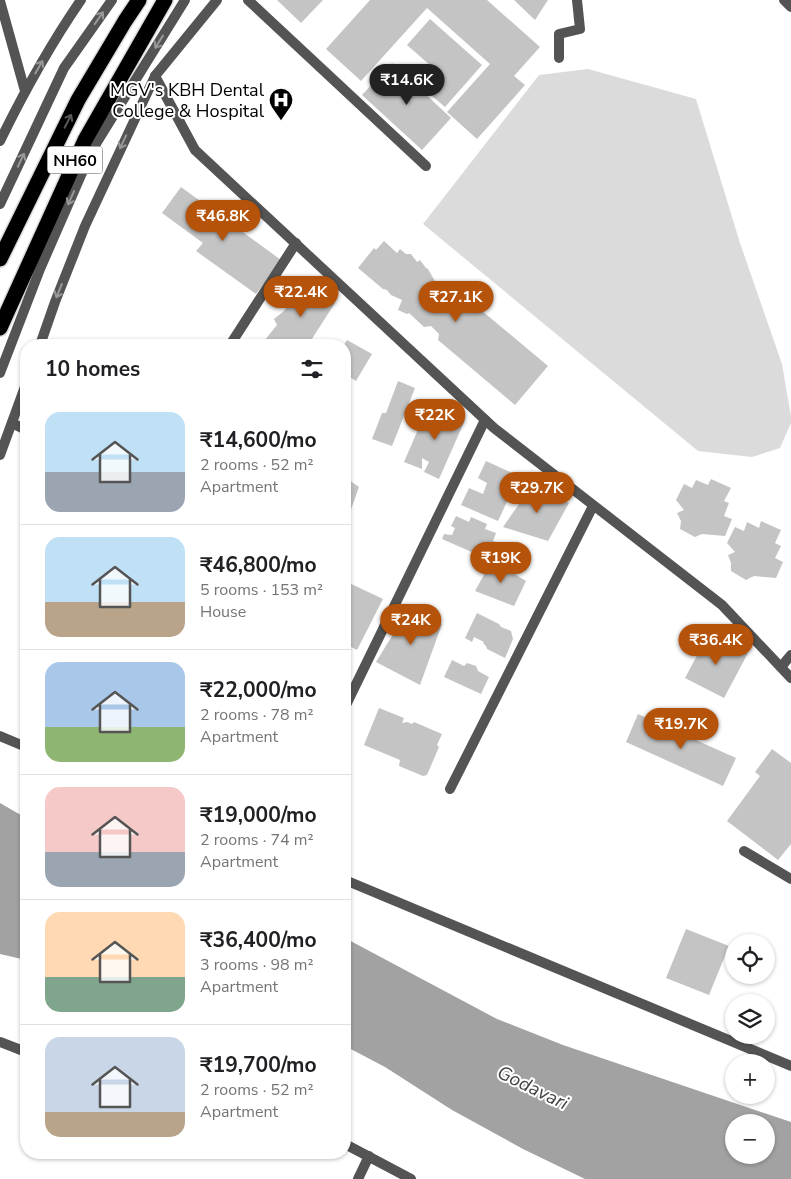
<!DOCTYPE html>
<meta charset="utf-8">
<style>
body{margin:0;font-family:"Nunito Sans",sans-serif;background:#f6f6f6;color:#202124;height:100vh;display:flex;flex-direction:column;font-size:19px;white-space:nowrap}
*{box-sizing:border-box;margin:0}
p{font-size:16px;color:#757577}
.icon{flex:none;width:28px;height:28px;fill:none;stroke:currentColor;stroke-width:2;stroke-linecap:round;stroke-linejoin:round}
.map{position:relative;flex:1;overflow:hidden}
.panel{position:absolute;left:20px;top:339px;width:331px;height:820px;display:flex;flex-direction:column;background:#fff;border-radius:20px;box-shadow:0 1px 4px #0004}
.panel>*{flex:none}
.controls{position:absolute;left:725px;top:934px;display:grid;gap:10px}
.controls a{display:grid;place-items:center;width:50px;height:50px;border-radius:50%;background:#fff;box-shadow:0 1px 4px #0004;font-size:25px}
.price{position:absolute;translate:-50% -42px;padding:0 11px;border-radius:18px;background:#b45309;color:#fff;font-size:16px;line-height:32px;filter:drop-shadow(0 1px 2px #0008)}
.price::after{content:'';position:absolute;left:50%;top:30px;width:15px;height:11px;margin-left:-8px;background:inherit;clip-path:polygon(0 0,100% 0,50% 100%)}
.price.current{background:#222;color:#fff}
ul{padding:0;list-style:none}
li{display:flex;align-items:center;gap:15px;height:125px;padding:0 25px}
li+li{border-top:1px solid #e0e0e0}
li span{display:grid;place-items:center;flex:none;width:140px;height:100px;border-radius:15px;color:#555}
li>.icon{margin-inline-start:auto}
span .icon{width:60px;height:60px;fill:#fffc;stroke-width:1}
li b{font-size:21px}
h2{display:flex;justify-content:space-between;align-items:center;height:60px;padding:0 25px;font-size:21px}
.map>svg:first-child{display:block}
.green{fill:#dbdbdb}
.water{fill:#a2a2a2;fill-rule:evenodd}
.building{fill:#c4c4c4}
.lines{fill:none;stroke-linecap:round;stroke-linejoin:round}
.motorway-casing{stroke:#dbdbdb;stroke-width:18}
.minor{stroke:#545454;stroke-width:10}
.tertiary{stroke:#545454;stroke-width:10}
.motorway{stroke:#000;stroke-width:15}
.oneway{stroke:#989898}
.oneway2{stroke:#595959}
.labels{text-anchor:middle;stroke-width:4;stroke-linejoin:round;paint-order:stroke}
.shield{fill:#fff;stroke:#4c4c4c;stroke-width:1}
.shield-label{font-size:16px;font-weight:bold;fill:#000}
.poi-label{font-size:18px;fill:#000;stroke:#fff;text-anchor:end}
.water-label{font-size:19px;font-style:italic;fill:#434343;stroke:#fff}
</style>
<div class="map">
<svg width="791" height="1179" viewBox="0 0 791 1179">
<rect width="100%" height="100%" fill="#fff"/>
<!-- green -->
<path class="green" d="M 588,69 L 696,99 L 740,243 L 782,364 L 791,416 L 791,423 L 780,448 L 752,457 L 698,451 L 423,224 L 539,75 Z"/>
<!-- water -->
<g class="water">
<path d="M 0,803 L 26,818 L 26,960 L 0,954 Z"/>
<path d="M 345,938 L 497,1019 L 563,1045 L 791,1122 L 791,1179 L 585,1179 L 523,1149 L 452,1110 L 385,1067 L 345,1046 ZM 734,1122 L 766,1122 L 766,1155 L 734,1155 Z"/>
</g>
<!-- building -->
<g class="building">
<path d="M 277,0 L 323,0 L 301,23 Z"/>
<path d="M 370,0 L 487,0 L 540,47 L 514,76 L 525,85 L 477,139 L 447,112 L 490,64 L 427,8 L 361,81 L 326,49 Z"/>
<path d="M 514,0 L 548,0 L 535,20 Z"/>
<path d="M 430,19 L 482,65 L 445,107 L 424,89 L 439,73 L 407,45 Z"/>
<path d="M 392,63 L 451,118 L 422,150 L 362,95 Z"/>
<path d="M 181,187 L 281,260 L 256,294 L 196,251 L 203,243 L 162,213 Z"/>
<path d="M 384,241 L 397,253 L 400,249 L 406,254 L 411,254 L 417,262 L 420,260 L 426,268 L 428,269 L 440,290 L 449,289 L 452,295 L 452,299 L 459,308 L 469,300 L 548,366 L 515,405 L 438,340 L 439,334 L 431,326 L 424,327 L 409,313 L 407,314 L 398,310 L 402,300 L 391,295 L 387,290 L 383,289 L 358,268 L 374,248 L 376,250 Z"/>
<path d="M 301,281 L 335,303 L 308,345 L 266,345 L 267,344 L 264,341 L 277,325 L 274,319 L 284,311 L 288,304 L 287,303 Z"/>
<path d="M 347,340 L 372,354 L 356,381 L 345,374 L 345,345 L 344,345 Z"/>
<path d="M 398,381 L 415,388 L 392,446 L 372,439 L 382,413 L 386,413 Z"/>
<path d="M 429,404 L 465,420 L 439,479 L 424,472 L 429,462 L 422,458 L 422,469 L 404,462 Z"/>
<path d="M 486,461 L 519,476 L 498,521 L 461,505 L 469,488 L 483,494 L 487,483 L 478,478 Z"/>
<path d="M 345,477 L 359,487 L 349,515 L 345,514 Z"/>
<path d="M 711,479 L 731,488 L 724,501 L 729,503 L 724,516 L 732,519 L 725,536 L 702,534 L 695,537 L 680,529 L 681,521 L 677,513 L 684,510 L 676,500 L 684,484 L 692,488 L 696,480 L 708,485 Z"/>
<path d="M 533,484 L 569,503 L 548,541 L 503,527 Z"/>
<path d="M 456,516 L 469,522 L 471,517 L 487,524 L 485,529 L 496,533 L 493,541 L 499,543 L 495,552 L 487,548 L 483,557 L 442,539 L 444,534 L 452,535 L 455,528 L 451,526 Z"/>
<path d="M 761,521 L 781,530 L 775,543 L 781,546 L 775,558 L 783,562 L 776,578 L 754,576 L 746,580 L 731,571 L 731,563 L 728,555 L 735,552 L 727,543 L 735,527 L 744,531 L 747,522 L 759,528 Z"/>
<path d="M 492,560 L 526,581 L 514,606 L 475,591 Z"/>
<path d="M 345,581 L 383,599 L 357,650 L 345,644 Z"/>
<path d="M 411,609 L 432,616 L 442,624 L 420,685 L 376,662 L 408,610 Z"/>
<path d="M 477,613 L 499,624 L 501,627 L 511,631 L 513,639 L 505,658 L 487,649 L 486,646 L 483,643 L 484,642 L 474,637 L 472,642 L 465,638 Z"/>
<path d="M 709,633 L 748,653 L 724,698 L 685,678 Z"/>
<path d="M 452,660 L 464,666 L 467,663 L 476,666 L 478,671 L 489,677 L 481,694 L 444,677 Z"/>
<path d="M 379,708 L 404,718 L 402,723 L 407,722 L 412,724 L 414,722 L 442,734 L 437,745 L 439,747 L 427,775 L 423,776 L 399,766 L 400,760 L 364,745 Z"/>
<path d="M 638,714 L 736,758 L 723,786 L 626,742 Z"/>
<path d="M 772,749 L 791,763 L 791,844 L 778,860 L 727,821 L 760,776 L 755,772 Z"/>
<path d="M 686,929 L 729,946 L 709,995 L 666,978 Z"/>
</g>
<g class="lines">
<defs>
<g id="motorway">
<path d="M 0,259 L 78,100 L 125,21 L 139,0"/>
<path d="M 0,328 L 85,140 L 165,0"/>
</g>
</defs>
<!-- motorway casing -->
<use href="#motorway" class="motorway-casing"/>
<!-- minor -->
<g class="minor">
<path d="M 248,0 L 426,166"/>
<path d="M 784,0 L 791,7"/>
<path d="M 0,1 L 25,91"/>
<path d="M 559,58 L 559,34 L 580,29 L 577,0"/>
<path d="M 155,76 L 195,150 L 494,428 L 722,605 L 791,678"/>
<path d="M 0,141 C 24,92 50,45 81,0"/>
<path d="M 40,345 L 55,302 L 85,226 L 155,76 L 217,0"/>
<path d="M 230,345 L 296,243"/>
<path d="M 12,423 L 26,430"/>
<path d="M 0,455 L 26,384"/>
<path d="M 781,667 L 791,655"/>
<path d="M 345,707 L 485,420"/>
<path d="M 450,789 L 593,506"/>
<path d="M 744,851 L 791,879"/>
<path d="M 0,1042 L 26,1052"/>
<path d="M 345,1144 L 411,1179"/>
<path d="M 358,1179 L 369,1156"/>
</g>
<!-- tertiary -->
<g class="tertiary">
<path d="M 0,204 L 64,68 L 112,0"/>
<path d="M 0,373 L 40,269 L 92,150 L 185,0"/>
<path d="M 0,736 L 26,747"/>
<path d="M 345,880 L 791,1066"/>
</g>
<!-- motorway -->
<use href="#motorway" class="motorway"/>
</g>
<!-- one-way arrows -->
<defs><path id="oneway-shaft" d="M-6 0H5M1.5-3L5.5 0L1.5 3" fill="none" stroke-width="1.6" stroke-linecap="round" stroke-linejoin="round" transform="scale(1.25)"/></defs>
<g class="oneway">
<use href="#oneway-shaft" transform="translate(99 18) rotate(-55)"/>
<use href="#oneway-shaft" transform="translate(159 42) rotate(122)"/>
<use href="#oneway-shaft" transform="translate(39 67) rotate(-60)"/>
<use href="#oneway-shaft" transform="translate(123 142) rotate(115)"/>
<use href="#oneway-shaft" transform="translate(21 160) rotate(-65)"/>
<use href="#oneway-shaft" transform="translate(71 198) rotate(114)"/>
<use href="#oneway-shaft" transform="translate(59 291) rotate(112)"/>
</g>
<use class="oneway2" href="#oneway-shaft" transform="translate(68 121) rotate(-63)"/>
<!-- icons -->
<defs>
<symbol id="hospital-pin" viewBox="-11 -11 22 30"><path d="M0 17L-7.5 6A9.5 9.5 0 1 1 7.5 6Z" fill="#000" stroke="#fff"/><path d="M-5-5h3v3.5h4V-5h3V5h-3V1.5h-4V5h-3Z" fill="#fff"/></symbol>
</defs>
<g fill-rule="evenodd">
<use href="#hospital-pin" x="267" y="86" width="28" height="38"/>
</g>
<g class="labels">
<!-- shield labels -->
<rect class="shield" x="47.5" y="146.5" width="55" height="27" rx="4"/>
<g class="shield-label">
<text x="75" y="166">NH60</text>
</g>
<!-- poi labels -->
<g class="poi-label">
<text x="264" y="96">MGV's KBH Dental<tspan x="264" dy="21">College &amp; Hospital</tspan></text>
</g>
<!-- water labels -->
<g class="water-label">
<text transform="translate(533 1087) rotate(26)" y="7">Godavari</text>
</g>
</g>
</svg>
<div class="controls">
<a><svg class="icon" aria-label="locate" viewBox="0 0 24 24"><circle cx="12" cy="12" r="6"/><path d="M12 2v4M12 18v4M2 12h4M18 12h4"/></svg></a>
<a><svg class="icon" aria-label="layers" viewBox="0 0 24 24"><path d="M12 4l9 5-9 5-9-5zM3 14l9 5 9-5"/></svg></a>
<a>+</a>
<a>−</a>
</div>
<b class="price current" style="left:407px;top:106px">₹14.6K</b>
<b class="price" style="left:223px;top:242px">₹46.8K</b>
<b class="price" style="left:301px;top:318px">₹22.4K</b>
<b class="price" style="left:456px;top:323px">₹27.1K</b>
<b class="price" style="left:435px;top:441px">₹22K</b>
<b class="price" style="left:537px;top:514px">₹29.7K</b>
<b class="price" style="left:501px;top:584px">₹19K</b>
<b class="price" style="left:411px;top:646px">₹24K</b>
<b class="price" style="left:716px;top:666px">₹36.4K</b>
<b class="price" style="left:681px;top:750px">₹19.7K</b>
<section class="panel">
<h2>10 homes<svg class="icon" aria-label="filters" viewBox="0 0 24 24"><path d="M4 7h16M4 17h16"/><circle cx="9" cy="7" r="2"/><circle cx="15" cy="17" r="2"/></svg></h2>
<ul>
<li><span style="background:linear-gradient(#bfe0f5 60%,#9aa5b1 0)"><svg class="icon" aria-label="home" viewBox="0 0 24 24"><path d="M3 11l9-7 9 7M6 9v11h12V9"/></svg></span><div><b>₹14,600/mo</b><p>2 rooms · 52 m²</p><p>Apartment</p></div></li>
<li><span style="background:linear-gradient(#bfe0f5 65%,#b9a48a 0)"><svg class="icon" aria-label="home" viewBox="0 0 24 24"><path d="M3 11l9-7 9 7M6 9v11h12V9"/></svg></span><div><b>₹46,800/mo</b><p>5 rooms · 153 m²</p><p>House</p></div></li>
<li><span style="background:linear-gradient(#a9c7e8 65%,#8fb573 0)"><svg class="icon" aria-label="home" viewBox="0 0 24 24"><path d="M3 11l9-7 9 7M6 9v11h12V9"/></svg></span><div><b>₹22,000/mo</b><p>2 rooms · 78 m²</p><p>Apartment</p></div></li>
<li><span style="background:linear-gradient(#f6c9c9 65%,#9aa5b1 0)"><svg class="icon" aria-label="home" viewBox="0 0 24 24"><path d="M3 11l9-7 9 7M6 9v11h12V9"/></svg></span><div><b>₹19,000/mo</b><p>2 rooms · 74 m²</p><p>Apartment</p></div></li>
<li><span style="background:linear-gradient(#ffd9b3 65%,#7fa58c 0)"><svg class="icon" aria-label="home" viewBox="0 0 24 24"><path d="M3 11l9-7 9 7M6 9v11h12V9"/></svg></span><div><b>₹36,400/mo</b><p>3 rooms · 98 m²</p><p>Apartment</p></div></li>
<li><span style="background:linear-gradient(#c9d6e8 75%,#b9a48a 0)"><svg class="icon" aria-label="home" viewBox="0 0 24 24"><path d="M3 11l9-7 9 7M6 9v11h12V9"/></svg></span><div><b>₹19,700/mo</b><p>2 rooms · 52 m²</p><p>Apartment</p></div></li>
</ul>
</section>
</div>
